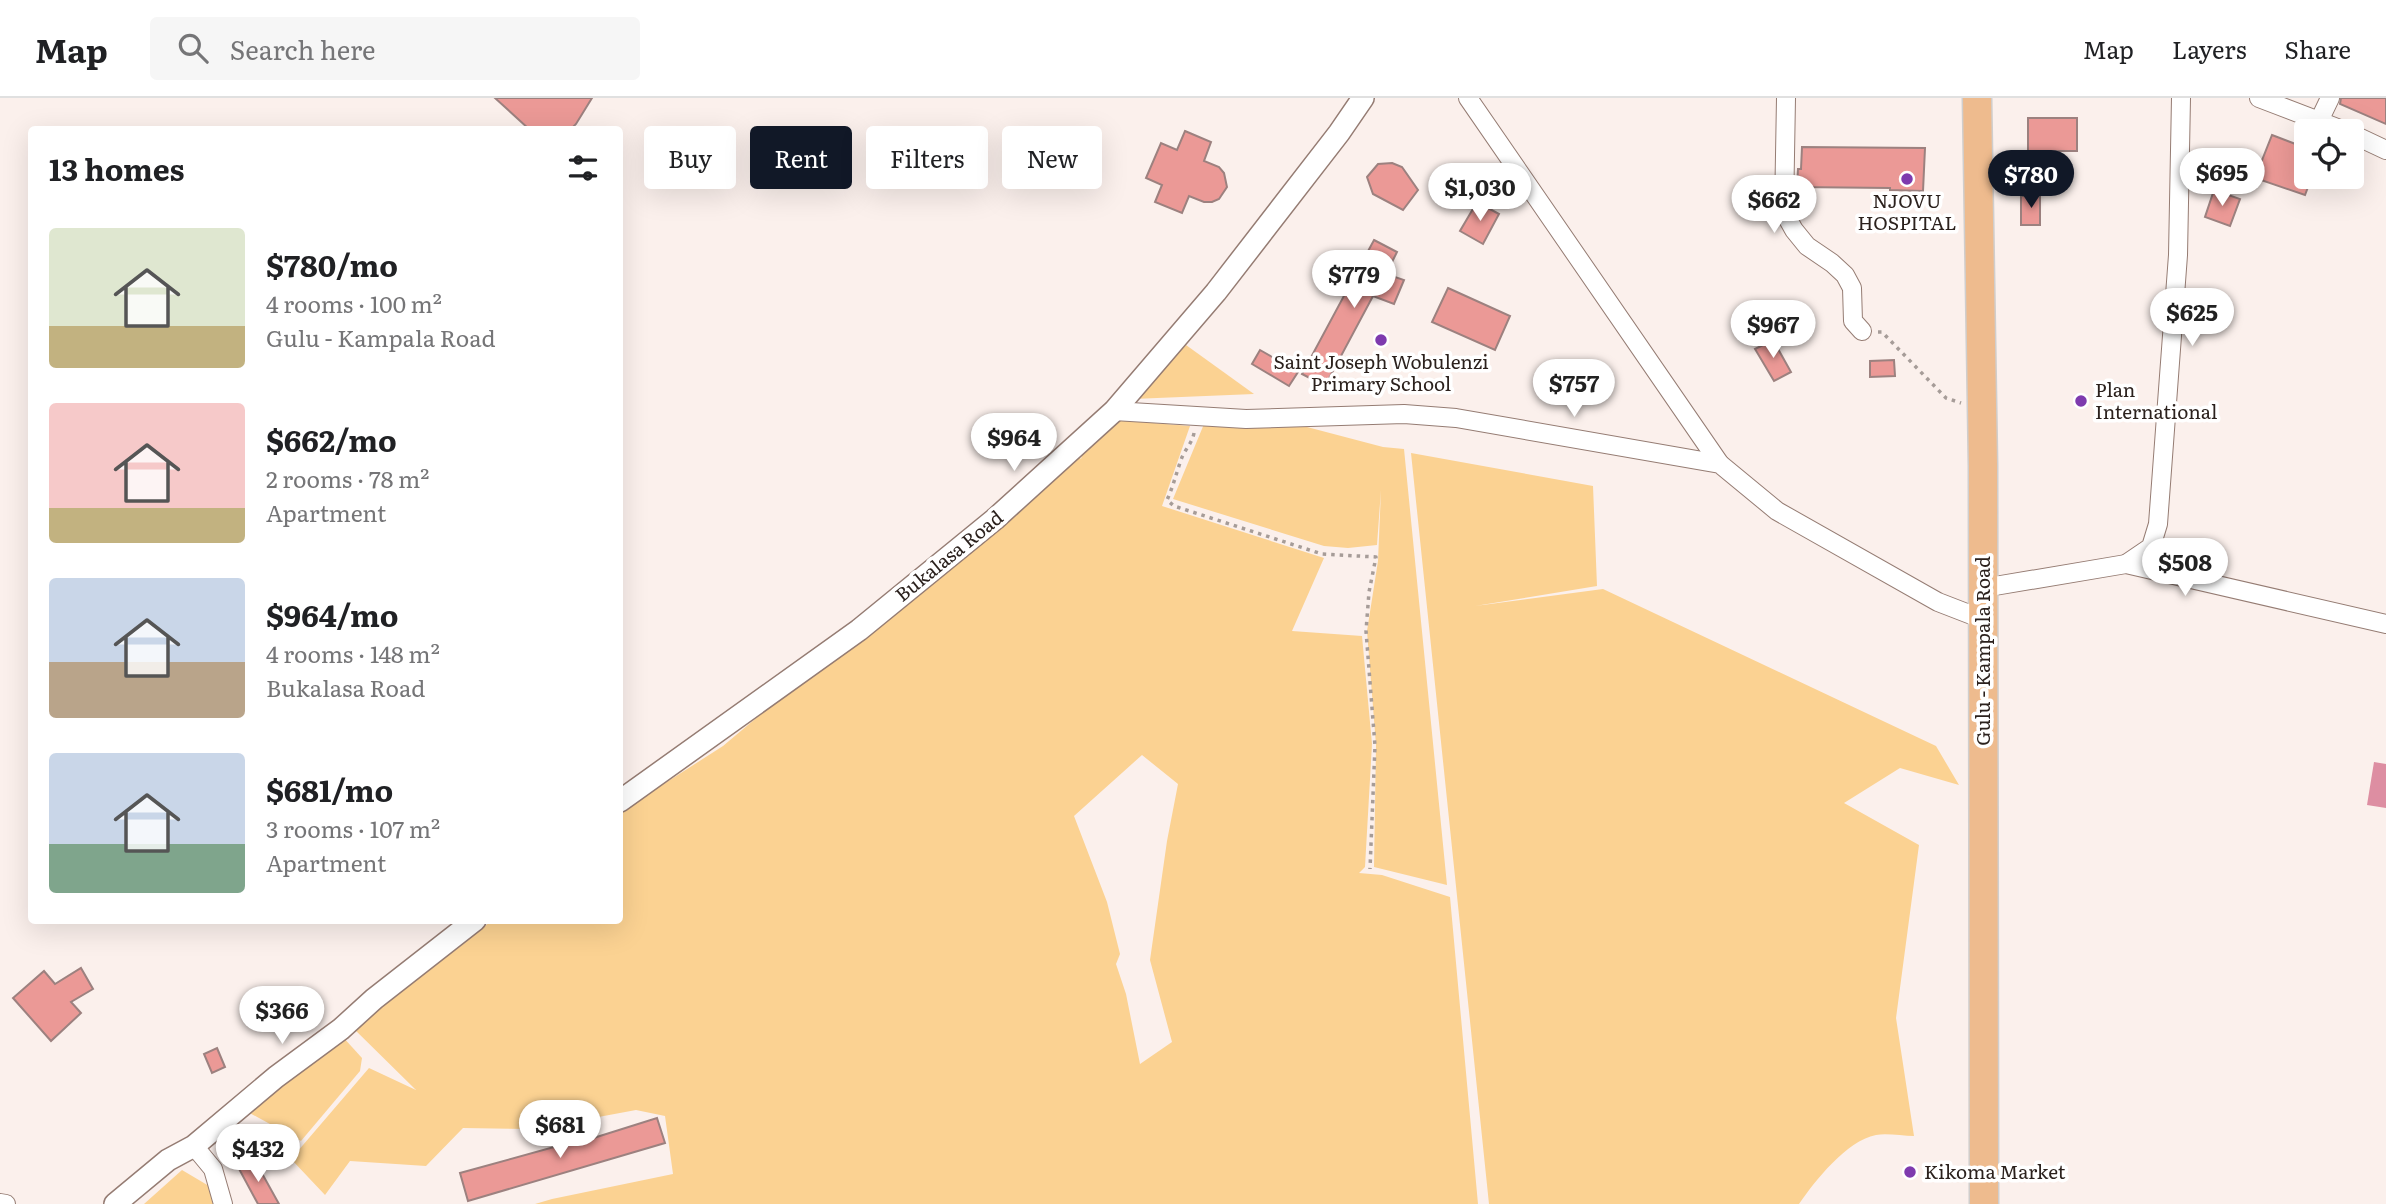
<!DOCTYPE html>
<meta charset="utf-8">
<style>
body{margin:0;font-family:Literata,serif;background:#f6f6f6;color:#202124;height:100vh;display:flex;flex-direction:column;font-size:26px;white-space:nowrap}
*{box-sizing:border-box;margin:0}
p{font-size:23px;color:#757577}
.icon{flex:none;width:38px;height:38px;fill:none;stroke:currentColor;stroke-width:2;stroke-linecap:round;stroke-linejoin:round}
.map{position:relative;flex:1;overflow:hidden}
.drawer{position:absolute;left:28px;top:28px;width:595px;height:798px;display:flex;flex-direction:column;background:#fff;border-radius:7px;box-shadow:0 7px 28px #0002}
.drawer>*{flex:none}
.guide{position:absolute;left:644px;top:28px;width:665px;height:63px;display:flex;gap:14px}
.controls{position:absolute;left:2294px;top:21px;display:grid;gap:14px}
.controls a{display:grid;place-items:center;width:70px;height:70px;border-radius:7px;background:#fff;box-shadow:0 7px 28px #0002;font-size:35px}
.price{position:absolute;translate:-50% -60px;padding:0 16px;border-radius:24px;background:#fff;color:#222;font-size:23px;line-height:46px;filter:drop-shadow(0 2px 4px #0008)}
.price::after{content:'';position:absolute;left:50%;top:42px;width:21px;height:16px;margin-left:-10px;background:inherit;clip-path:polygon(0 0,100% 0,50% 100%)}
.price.selected{background:#111827;color:#fff}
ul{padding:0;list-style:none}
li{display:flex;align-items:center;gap:21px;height:175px;padding:0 21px}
li span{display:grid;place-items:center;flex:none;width:196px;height:140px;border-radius:7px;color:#555}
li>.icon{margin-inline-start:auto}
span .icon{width:84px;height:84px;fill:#fffc;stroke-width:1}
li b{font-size:30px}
h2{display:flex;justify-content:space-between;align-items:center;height:84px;padding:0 21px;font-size:30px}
.pill{padding:0 24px;border-radius:7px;background:#fff;box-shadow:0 7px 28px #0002;font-size:24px;line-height:63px}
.pill.selected{background:#111827;color:#fff}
header{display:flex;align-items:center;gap:42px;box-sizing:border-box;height:98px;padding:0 35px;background:#fff;border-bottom:2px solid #e0e0e0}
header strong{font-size:33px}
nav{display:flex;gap:38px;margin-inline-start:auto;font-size:24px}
.search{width:490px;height:63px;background:#f6f6f6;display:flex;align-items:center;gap:18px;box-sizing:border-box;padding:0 24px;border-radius:7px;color:#757577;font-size:26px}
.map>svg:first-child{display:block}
.green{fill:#fbd292;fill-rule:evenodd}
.water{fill:#dd8ea2}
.building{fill:#eb9996;stroke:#9c817f;stroke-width:2}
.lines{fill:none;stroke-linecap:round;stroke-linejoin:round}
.minor-casing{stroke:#957c73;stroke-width:20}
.tertiary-casing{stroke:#957c73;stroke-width:24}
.primary-casing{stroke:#d0cecd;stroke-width:31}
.path{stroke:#a69c98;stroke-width:3.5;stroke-dasharray:3.5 5;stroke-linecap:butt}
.minor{stroke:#fff;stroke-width:18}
.tertiary{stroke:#fff;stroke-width:21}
.primary{stroke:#eebb8e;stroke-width:28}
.poi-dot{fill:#7e3aae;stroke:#fff;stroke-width:2.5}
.labels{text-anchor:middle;stroke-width:7;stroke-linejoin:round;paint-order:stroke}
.poi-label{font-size:19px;fill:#2b211d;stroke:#fff}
.street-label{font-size:19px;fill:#2b211d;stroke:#fff}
</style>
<header>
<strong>Map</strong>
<div class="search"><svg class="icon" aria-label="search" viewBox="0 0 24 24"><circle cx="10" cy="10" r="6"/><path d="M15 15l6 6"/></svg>Search here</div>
<nav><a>Map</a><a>Layers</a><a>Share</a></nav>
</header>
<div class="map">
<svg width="2386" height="1106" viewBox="0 0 2386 1106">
<rect width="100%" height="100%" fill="#fbf0ec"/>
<!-- green -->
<g class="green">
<path d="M 1186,247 L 1254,296 L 1133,301 Z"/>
<path d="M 1105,321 L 1190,328 L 1162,408 L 1324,460 L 1292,533 L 1362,538 L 1372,646 L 1365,769 L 1359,775 L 1382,777 L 1450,799 L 1478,1106 L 535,1106 L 552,1101 L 673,1076 L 665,1018 L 636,1012 L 534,1031 L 463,1030 L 426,1068 L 350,1063 L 325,1097 L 291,1061 L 369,970 L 416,992 L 351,928 L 461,848 L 491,823 L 620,822 L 620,714 L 723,648 L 1074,353 L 1081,361 L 1087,337 ZM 1142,657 L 1178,686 L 1167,743 L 1150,862 L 1172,944 L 1140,966 L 1126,896 L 1116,866 L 1120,856 L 1107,804 L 1074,718 Z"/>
<path d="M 1204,326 L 1307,329 L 1383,349 L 1404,351 L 1447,787 L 1374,769 L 1376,647 L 1367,533 L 1378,463 L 1381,392 L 1377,447 L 1348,450 L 1324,448 L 1173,401 Z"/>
<path d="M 1411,355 L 1593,388 L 1597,488 L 1475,508 L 1603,491 L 1936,648 L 1959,687 L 1900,670 L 1844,705 L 1919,747 L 1896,920 L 1914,1038 C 1902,1038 1887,1035 1876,1037 C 1846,1043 1815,1083 1799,1106 L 1489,1106 Z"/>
<path d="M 342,938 L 362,960 L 360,973 L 301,1043 L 246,1013 Z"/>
<path d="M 182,1072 L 209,1088 L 213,1106 L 144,1106 Z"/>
</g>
<!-- water -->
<path class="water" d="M 2374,664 L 2386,666 L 2386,710 L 2367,707 Z"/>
<!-- building -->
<g class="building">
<path d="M 495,0 L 592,0 L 576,26 L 570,32 L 530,32 Z"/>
<path d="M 2341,0 L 2386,0 L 2386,26 L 2340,6 Z"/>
<rect x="2028" y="20" width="49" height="33"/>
<path d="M 1185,33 L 1211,44 L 1204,63 L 1219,69 L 1224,75 L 1227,89 L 1219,101 L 1212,104 L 1204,104 L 1189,98 L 1182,115 L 1155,104 L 1162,87 L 1146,80 L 1161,45 L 1177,52 Z"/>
<path d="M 2272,37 L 2306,50 L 2306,79 L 2311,81 L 2305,97 L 2255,80 Z"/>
<path d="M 1802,49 L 1925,50 L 1923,93 L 1890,92 L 1890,90 L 1797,89 L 1798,71 L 1801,71 Z"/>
<path d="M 1392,65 L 1402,69 L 1418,92 L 1403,112 L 1373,96 L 1367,79 L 1378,66 Z"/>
<path d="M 2214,92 L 2240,101 L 2230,128 L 2205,119 Z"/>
<rect x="2021" y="98" width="19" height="29"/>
<path d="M 1477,104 L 1499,116 L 1483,146 L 1460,133 Z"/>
<path d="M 1374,142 L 1397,154 L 1386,176 L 1404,182 L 1394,206 L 1373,198 L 1325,288 L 1302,276 Z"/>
<path d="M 1448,190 L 1510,218 L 1495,252 L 1432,224 Z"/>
<path d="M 1773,242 L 1791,274 L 1774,283 L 1755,251 Z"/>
<path d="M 1260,252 L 1298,274 L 1289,288 L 1252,266 Z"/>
<path d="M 1894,262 L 1895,278 L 1870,279 L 1870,263 Z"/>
<path d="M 81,870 L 93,891 L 71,904 L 81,915 L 51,943 L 13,900 L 44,873 L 55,886 Z"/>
<path d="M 217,950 L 225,969 L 212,975 L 204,956 Z"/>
<path d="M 657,1020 L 665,1045 L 468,1103 L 460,1075 L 583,1041 L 584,1043 Z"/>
<path d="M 254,1061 L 279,1106 L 258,1106 L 238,1069 Z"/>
</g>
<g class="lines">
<defs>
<g id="minor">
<path d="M 1468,0 L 1720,366"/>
<path d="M 1786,0 L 1784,114 L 1794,132 L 1807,148 L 1832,165 L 1845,177 L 1852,190 L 1853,223 L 1862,233"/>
<path d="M 2259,0 L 2345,33"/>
<path d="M 2319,23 L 2330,0"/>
<path d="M 2352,36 L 2386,52"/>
<path d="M 1114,313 L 1246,321 L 1404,316 L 1456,320 L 1720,366 L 1777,413 L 1938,504 L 1982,521"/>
<path d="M 2126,466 L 2151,449 L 2158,426 L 2178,157 L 2181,0"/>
<path d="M 1983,490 L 2126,466 L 2386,526"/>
<path d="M 194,1048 L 213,1071 L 223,1106"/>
<path d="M 0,1105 L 6,1106"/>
</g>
<g id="tertiary">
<path d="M 620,703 L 859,532 L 995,421 L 1114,313 L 1216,194 L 1339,35 L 1363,0"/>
<path d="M 115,1106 L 168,1062 L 194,1048 L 276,979 L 341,931 L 374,901 L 475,822"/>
</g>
<path id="primary" d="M 1977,0 L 1983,368 L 1984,1106"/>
</defs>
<!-- minor casing -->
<use href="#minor" class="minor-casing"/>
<!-- tertiary casing -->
<use href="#tertiary" class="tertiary-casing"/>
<!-- primary casing -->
<use href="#primary" class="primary-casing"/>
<!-- path -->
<g class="path">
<path d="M 1878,234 L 1882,234 L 1946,300 L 1961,305"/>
<path d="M 1194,335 C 1192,346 1184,352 1181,362 C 1176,376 1173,389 1167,402 L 1174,408 L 1322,456 L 1376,459 L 1369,494 L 1366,533 L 1375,648 L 1370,771"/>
</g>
<!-- minor -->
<use href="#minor" class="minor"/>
<!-- tertiary -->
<use href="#tertiary" class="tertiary"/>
<!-- primary -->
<use href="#primary" class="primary"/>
</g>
<!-- markers -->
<g class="poi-dot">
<circle cx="1907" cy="81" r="7"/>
<circle cx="1381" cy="242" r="7"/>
<circle cx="2081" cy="303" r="7"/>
<circle cx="1910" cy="1074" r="7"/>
</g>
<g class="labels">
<!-- poi labels -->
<g class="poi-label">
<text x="1907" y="110">NJOVU<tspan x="1907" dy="22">HOSPITAL</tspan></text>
<text x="1381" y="271">Saint Joseph Wobulenzi<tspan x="1381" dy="22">Primary School</tspan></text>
<text x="2095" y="299" text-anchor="start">Plan<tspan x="2095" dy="22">International</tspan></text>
<text x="1924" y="1081" text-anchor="start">Kikoma Market</text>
</g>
<!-- street labels -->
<g class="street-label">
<text transform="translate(949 458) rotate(-39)" y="7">Bukalasa Road</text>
<text transform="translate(1983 553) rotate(-90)" y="7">Gulu - Kampala Road</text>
</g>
</g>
</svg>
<div class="controls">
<a><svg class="icon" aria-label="locate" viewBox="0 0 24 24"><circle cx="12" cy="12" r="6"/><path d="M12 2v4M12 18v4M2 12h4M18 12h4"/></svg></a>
</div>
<b class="price" style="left:2222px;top:110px">$695</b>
<b class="price selected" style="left:2031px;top:112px">$780</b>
<b class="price" style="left:1480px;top:125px">$1,030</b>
<b class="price" style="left:1774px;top:137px">$662</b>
<b class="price" style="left:1354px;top:212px">$779</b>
<b class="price" style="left:2192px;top:250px">$625</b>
<b class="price" style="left:1773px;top:262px">$967</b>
<b class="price" style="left:1574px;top:321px">$757</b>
<b class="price" style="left:1014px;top:375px">$964</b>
<b class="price" style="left:2185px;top:500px">$508</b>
<b class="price" style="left:282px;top:948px">$366</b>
<b class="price" style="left:560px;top:1062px">$681</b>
<b class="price" style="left:258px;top:1086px">$432</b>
<div class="guide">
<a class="pill">Buy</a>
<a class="pill selected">Rent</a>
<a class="pill">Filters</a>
<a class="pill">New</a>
</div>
<section class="drawer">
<h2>13 homes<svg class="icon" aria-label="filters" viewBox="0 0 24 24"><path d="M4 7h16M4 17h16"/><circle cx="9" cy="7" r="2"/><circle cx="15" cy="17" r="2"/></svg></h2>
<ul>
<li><span style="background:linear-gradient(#dfe7d0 70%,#c2b280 0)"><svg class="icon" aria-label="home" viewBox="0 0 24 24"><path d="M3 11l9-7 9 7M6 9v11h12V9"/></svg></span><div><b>$780/mo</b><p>4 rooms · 100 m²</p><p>Gulu - Kampala Road</p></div></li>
<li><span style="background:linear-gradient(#f6c9c9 75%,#c2b280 0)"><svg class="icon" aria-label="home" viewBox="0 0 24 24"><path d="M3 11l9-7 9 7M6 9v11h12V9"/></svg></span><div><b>$662/mo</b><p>2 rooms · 78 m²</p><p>Apartment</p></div></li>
<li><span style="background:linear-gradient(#c9d6e8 60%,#b9a48a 0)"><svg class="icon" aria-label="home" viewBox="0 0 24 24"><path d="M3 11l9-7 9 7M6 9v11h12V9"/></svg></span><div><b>$964/mo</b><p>4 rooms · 148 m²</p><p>Bukalasa Road</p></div></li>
<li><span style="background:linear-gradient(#c9d6e8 65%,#7fa58c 0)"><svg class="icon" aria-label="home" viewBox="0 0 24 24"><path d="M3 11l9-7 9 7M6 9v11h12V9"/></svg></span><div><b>$681/mo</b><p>3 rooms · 107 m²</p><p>Apartment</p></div></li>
</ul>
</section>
</div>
